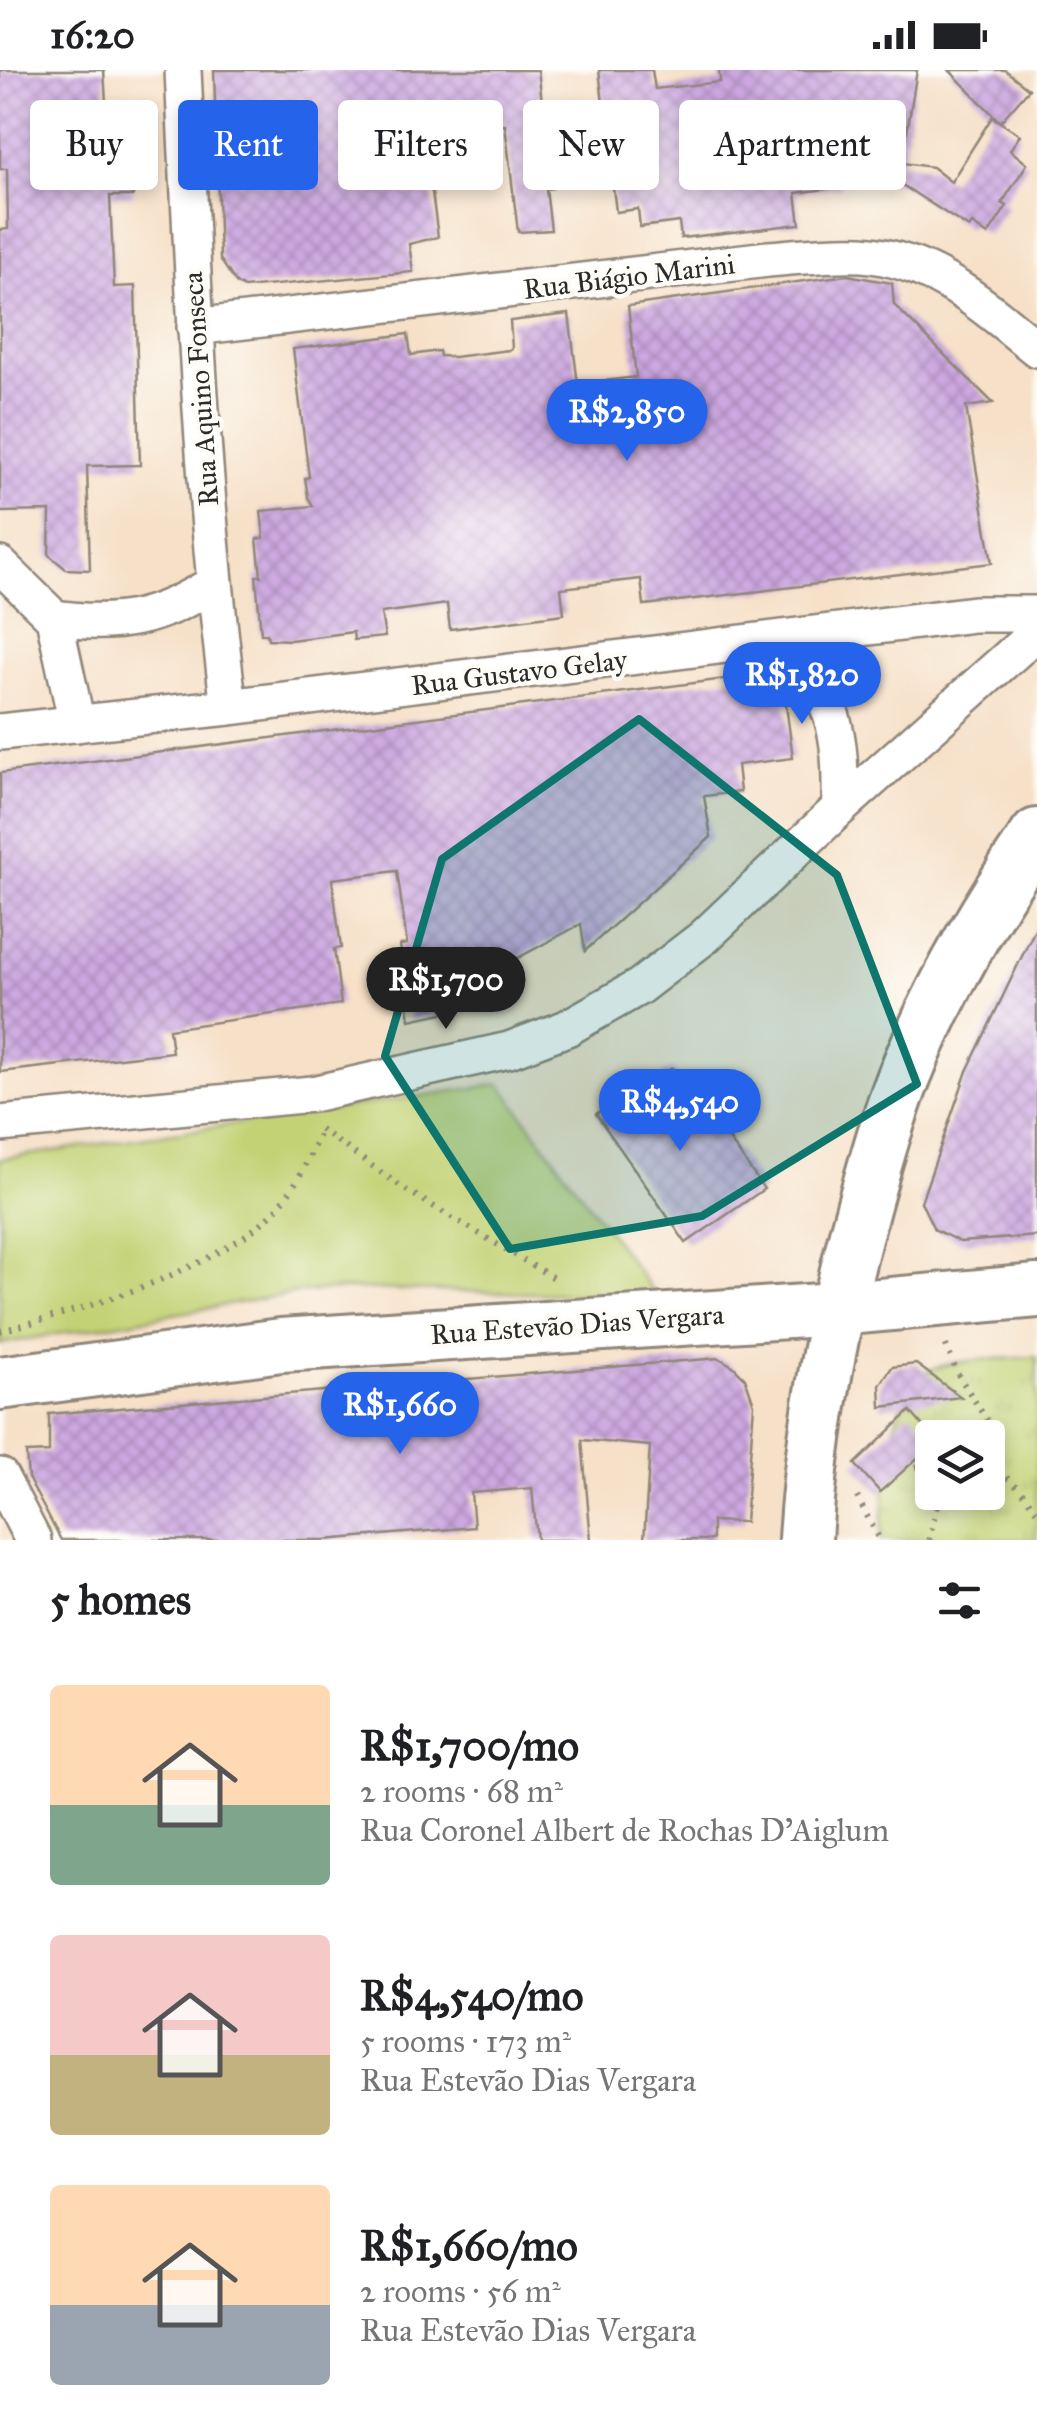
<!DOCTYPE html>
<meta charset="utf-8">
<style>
body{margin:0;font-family:"IM FELL Great Primer",serif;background:#f6f6f6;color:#202124;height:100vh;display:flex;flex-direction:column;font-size:38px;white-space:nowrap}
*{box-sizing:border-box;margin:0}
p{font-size:32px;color:#757577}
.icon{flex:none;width:55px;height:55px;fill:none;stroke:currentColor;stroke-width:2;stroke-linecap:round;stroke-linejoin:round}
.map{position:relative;height:1470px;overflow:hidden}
.panel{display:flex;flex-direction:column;background:#fff;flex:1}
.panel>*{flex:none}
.top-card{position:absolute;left:30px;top:30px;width:978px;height:90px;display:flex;gap:20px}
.fabs{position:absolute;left:915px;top:1350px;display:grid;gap:20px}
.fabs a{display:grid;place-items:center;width:90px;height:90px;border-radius:10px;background:#fff;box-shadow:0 5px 15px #0003;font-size:50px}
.price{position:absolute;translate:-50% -85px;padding:0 22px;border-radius:35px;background:#2563eb;color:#fff;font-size:32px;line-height:65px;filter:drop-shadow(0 2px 5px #0008)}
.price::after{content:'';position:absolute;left:50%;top:60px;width:30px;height:22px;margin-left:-15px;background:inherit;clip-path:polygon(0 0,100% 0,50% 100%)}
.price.on{background:#222;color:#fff}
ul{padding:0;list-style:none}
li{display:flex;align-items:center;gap:30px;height:250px;padding:0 50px}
li span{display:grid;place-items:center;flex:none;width:280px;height:200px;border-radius:10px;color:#555}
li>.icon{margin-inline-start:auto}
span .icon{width:120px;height:120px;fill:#fffc;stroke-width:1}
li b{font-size:42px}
h2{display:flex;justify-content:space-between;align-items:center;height:120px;padding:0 50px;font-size:42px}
.tag{padding:0 35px;border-radius:10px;background:#fff;box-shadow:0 5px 15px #0003;font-size:35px;line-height:90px}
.tag.on{background:#2563eb;color:#fff}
.status{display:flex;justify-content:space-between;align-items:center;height:70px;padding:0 50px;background:#fff;direction:ltr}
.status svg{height:28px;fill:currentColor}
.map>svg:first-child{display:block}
.grass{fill:#c3d275;stroke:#777e50;stroke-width:2.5}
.park{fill:url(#park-tufts);stroke:#777e50;stroke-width:2.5;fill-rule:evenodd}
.building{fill:url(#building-cross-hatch)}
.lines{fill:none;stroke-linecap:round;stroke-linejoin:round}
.street-casing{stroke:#908679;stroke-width:40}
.secondary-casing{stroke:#908679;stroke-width:58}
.path{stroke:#908679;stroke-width:6;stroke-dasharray:2.5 8;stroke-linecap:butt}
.street{stroke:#fff;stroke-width:35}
.secondary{stroke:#fff;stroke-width:52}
.marked{fill:#0f766e;fill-opacity:0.2;stroke:#0f766e;stroke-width:8;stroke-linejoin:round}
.labels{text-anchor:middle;stroke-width:9;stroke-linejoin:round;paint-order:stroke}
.street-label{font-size:28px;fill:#2b2b2b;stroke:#fdfcf7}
</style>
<div class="status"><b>16:20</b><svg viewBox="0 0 49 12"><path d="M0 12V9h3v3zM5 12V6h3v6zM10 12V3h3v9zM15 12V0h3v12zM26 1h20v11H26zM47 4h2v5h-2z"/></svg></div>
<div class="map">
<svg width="1037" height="1470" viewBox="0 0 1037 1470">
<defs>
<pattern id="park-tufts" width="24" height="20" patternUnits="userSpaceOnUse" patternTransform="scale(2.5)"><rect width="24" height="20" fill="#c3d275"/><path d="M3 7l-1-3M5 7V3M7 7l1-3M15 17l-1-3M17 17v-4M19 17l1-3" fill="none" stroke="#a8b465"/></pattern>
<pattern id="building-cross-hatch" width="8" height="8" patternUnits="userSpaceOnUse" patternTransform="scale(2.5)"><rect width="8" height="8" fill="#cda8e1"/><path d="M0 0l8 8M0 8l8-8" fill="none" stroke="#a789b7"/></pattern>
</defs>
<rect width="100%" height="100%" fill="#fdfcf7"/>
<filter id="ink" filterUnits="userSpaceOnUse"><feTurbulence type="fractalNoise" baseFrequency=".01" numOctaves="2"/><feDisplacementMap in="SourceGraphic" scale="20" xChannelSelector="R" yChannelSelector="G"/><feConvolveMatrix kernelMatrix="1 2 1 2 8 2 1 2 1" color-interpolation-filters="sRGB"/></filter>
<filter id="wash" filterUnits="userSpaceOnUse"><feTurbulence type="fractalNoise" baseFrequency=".0048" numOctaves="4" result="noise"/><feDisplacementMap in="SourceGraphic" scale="40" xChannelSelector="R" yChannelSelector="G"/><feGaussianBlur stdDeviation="2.25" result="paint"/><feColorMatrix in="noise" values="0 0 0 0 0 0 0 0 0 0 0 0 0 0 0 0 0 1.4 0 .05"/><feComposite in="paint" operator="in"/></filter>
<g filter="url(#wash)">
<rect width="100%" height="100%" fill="#f6e0c7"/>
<!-- grass -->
<path class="grass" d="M 500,1014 L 656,1226 L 354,1219 L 302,1222 L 0,1274 L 0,1089 Z"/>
<!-- park -->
<path class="park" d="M 1037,1287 L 1037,1470 L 881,1470 C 884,1430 887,1320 928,1301 C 960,1287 1003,1289 1037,1287 ZM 932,1368 L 988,1368 L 988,1422 L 932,1422 Z"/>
<g id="blocks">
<!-- building -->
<g class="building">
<path d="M 0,0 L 104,0 L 109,81 L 132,81 L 133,126 L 110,126 L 114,217 L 135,216 L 140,395 L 87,396 L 90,500 L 66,499 L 49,485 L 50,441 L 0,442 L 0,160 L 8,159 L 7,99 L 0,99 Z"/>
<path d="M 214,0 L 538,0 L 553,118 L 546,119 L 551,160 L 518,162 L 505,55 L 484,57 L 482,40 L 422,47 L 438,167 L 409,174 L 413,202 L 244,218 L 236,213 L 220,189 Z"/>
<path d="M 599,0 L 652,0 L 655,19 L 720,12 L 719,0 L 917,0 L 902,93 L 932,97 L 951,112 L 992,47 L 1020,65 L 1010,80 L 1027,94 L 1002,133 L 1007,136 L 988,165 L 972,154 L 969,158 L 899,113 L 840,105 L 841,117 L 796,123 L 800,154 L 681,168 L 679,152 L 640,157 L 638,139 L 616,142 Z"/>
<path d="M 949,0 L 1005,0 L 1029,19 L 1000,52 Z"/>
<path d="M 847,205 L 892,213 L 894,235 L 993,333 L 966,337 L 992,493 L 644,535 L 641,509 L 561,518 L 564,544 L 450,559 L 447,534 L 381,543 L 385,567 L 354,570 L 353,562 L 291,570 L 268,569 L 267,564 L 261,564 L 256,506 L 261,506 L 257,469 L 264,468 L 261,441 L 313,436 L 308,427 L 305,408 L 309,407 L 293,279 L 408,264 L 411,285 L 439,281 L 440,286 L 454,287 L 509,280 L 512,278 L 510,251 L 569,244 L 578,314 L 636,307 L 628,236 Z"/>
<path d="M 748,606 L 776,621 L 786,635 L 793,688 L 737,695 L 740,722 L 704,726 L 711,767 L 585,881 L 581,854 L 477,910 L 480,935 L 410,950 L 400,875 L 407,874 L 397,801 L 332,809 L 341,878 L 334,879 L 341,934 L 169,959 L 172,982 L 0,1002 L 0,703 Z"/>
<path d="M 1037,855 L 1037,1166 L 960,1172 L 934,1159 L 921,1132 L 967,1001 Z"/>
<path d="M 672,998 L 698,1037 L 704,1033 L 764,1119 L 686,1173 L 596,1044 L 638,1014 L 641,1019 Z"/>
<path d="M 719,1288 L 733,1296 L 745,1308 L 754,1334 L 745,1452 L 712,1451 L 712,1470 L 644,1470 L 650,1376 L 582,1370 L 591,1470 L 537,1470 L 532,1418 L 471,1423 L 474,1457 L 324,1470 L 61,1470 L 28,1408 L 26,1383 L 49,1382 L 49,1344 Z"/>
<path d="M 916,1294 L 961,1327 L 881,1337 L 880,1315 L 892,1297 Z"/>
<path d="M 910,1341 L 933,1368 L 932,1375 L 880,1422 L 855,1394 Z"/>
</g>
</g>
</g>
<g filter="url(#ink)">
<use href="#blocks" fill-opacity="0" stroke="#908679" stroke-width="2.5"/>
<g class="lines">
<defs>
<g id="street">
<path d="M 183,0 C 193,213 202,426 229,637"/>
<path d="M 195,257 L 768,189 C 799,187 831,182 862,184 C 933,189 985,237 1037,279"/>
<path d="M 0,495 L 54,548 L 77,654"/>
<path d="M 54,548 C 119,557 157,549 213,514"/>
<path d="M 783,569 C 836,633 841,656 840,738"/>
<path d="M 0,662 L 229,637 L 974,544 L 1037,544"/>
<path d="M 0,1054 L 312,1024 L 509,980 L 567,958 L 639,917 L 704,867 L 840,738 L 1037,562"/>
<path d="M 0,1406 L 33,1470"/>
</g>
<g id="secondary">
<path d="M 0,1313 L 281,1275 L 836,1239 L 1037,1221"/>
<path d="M 805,1470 C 811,1366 830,1265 856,1164 C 872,1105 887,1046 911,990 C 944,911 989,835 1037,765"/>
</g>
</defs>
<!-- street casing -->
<use href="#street" class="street-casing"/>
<!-- secondary casing -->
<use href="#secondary" class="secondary-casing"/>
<!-- path -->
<g class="path">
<path d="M 320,1059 L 406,1120 L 557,1210"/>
<path d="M 0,1261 C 79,1241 226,1198 279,1136 C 298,1113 309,1089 320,1062"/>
<path d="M 946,1275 L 957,1303 L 988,1352 L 997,1401"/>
<path d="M 968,1368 L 988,1352"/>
<path d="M 916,1397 L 932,1393"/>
<path d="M 988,1398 C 1009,1404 1024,1424 1037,1441"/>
<path d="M 857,1427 L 880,1470"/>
<path d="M 929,1470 L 940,1422"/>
</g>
<!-- street -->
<use href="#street" class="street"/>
<!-- secondary -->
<use href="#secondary" class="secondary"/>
</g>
</g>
<!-- marked area -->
<path class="marked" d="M 639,649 L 837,805 L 917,1014 L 702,1146 L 510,1179 L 385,986 L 442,789 Z"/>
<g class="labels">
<!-- street labels -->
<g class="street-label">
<text transform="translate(629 206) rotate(-7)" y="10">Rua Biágio Marini</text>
<text transform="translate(200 319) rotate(-94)" y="10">Rua Aquino Fonseca</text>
<text transform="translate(519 602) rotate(-7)" y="10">Rua Gustavo Gelay</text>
<text transform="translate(577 1254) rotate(-4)" y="10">Rua Estevão Dias Vergara</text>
</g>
</g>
</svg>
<div class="fabs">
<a><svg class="icon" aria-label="layers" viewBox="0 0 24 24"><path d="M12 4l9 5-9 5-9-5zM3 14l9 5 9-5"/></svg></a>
</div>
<b class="price" style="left:627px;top:394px">R$2,850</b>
<b class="price" style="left:802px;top:657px">R$1,820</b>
<b class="price on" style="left:446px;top:962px">R$1,700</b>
<b class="price" style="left:680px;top:1084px">R$4,540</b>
<b class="price" style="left:400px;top:1387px">R$1,660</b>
<div class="top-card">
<a class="tag">Buy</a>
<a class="tag on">Rent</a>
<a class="tag">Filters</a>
<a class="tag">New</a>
<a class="tag">Apartment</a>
</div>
</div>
<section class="panel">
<h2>5 homes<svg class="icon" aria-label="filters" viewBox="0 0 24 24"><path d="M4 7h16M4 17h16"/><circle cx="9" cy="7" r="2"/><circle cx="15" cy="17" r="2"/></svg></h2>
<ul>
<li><span style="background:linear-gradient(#ffd9b3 60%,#7fa58c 0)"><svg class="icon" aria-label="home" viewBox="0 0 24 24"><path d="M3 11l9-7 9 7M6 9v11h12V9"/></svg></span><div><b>R$1,700/mo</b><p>2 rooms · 68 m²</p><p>Rua Coronel Albert de Rochas D'Aiglum</p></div></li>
<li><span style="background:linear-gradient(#f6c9c9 60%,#c2b280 0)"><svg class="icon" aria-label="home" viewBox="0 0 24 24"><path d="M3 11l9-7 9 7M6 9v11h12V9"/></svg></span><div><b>R$4,540/mo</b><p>5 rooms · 173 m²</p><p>Rua Estevão Dias Vergara</p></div></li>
<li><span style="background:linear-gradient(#ffd9b3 60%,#9aa5b1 0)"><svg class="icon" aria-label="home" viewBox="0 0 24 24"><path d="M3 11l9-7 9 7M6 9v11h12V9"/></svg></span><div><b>R$1,660/mo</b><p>2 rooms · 56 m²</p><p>Rua Estevão Dias Vergara</p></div></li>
</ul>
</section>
